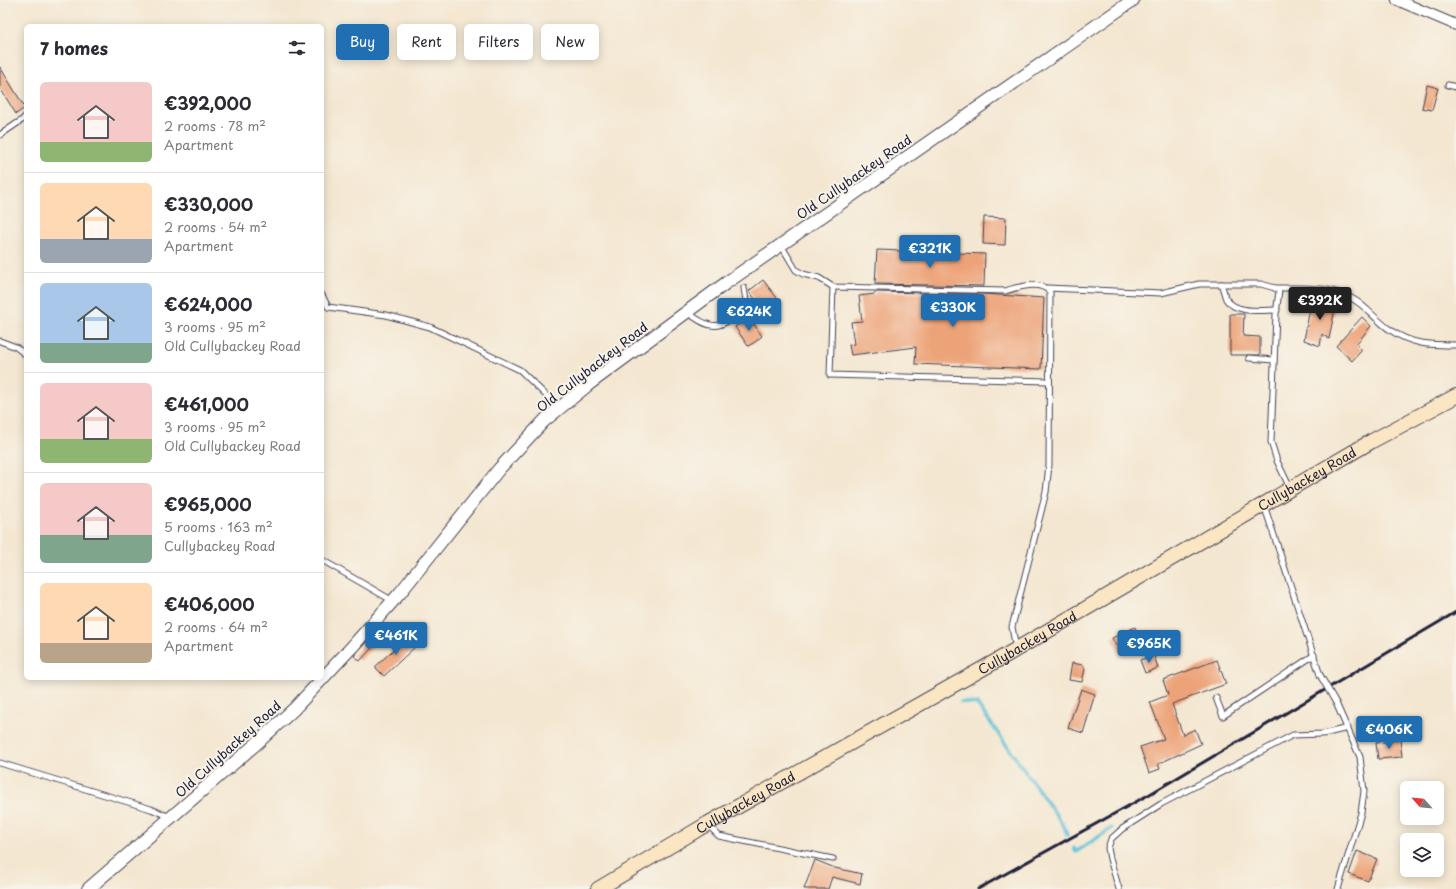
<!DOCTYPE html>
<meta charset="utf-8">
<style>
body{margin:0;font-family:"Playpen Sans",sans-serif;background:#f7f7f7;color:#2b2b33;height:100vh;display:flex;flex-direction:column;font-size:15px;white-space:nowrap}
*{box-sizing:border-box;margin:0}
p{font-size:13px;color:#7c7c81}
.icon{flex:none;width:22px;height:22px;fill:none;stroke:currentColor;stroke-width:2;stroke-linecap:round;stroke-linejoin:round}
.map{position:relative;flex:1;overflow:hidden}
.drawer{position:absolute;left:24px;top:24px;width:300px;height:656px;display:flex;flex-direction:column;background:#fff;border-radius:6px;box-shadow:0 2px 10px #0003}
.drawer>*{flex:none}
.hud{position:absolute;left:336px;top:24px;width:380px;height:36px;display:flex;gap:8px}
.needle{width:26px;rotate:297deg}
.fabs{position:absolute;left:1400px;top:781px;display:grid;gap:8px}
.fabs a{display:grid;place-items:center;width:44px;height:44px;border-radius:6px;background:#fff;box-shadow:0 2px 10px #0003;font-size:20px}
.price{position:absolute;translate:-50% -34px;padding:0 9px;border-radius:4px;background:#1f6fb2;color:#fff;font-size:13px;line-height:26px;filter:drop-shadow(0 1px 2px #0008)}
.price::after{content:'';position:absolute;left:50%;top:24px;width:12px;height:9px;margin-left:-6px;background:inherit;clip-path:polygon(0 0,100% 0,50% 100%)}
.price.active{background:#222;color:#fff}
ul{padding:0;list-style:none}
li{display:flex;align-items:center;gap:12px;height:100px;padding:0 16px}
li+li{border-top:1px solid #e1e1e2}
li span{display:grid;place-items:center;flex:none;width:112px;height:80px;border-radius:6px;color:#555}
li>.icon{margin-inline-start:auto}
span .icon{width:48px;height:48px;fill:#fffc;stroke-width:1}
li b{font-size:17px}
h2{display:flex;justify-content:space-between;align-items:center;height:48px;padding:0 16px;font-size:17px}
.pill{padding:0 14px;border-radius:6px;background:#fff;box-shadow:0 2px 10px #0003;font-size:14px;line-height:36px}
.pill.active{background:#1f6fb2;color:#fff}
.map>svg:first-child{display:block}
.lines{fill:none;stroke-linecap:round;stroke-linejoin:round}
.stream{stroke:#59bfd6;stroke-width:3.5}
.building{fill:#eda378}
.service-casing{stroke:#424052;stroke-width:7}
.minor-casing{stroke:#424052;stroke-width:12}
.tertiary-casing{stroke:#424052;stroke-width:14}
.secondary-casing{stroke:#424052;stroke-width:16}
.service{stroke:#fff;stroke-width:5}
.minor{stroke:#fff;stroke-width:10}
.tertiary{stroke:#fff;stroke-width:12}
.secondary{stroke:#fbe6c4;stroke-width:14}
.rail{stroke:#22223b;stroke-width:3}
.service-bridge-casing{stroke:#424052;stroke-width:7;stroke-linecap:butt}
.service-bridge{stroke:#fff;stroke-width:5}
.labels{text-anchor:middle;stroke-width:4;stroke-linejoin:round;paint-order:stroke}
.street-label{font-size:13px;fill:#22223b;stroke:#f7f3e8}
</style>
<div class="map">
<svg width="1456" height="889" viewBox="0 0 1456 889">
<rect width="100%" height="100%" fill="#f7f3e8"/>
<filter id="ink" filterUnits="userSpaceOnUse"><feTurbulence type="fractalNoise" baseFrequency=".025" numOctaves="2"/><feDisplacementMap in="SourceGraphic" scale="8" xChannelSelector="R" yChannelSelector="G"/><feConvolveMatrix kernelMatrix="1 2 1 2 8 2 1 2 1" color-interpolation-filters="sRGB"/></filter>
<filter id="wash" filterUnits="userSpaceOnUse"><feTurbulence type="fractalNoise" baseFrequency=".012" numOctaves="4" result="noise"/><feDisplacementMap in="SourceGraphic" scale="16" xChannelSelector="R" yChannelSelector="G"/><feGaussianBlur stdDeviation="0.9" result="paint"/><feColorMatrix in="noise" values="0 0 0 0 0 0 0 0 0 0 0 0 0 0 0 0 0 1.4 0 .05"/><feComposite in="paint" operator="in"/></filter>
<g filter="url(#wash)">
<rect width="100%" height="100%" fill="#f4e7d1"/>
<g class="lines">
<!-- stream -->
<g class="stream">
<path d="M 961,702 L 977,704 L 980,708 L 1064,826 L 1067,835"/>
<path d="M 1074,848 L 1076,852 L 1112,828"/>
</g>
</g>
<g id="blocks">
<!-- building -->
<g class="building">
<path d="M 0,67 L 25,108 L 16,114 L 0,88 Z"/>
<path d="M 1427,85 L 1438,88 L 1432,110 L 1422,108 Z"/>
<path d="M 984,217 L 1006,218 L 1005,245 L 983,244 Z"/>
<path d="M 877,250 L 985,254 L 984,286 L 875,284 Z"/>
<path d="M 763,280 L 777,298 L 763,309 L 749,291 Z"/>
<path d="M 875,292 L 983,294 L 1044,298 L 1041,369 L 915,364 L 916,347 L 851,355 L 849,345 L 854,344 L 851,322 L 862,321 L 859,296 L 875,294 Z"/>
<path d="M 1312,298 L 1336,303 L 1329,339 L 1322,334 L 1320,346 L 1304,340 Z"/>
<path d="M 1230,314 L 1244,314 L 1243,336 L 1260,337 L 1260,355 L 1230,355 Z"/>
<path d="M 749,317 L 762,336 L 755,342 L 748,346 L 735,327 Z"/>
<path d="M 1362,317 L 1371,326 L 1356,344 L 1362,350 L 1352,361 L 1336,346 Z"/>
<path d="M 1135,627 L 1141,641 L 1119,652 L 1112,638 Z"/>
<path d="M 376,631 L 382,637 L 360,661 L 354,656 Z"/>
<path d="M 409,635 L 417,645 L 384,676 L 375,667 Z"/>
<path d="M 1154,656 L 1158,668 L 1145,673 L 1140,660 Z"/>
<path d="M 1217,660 L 1226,684 L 1172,704 L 1183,735 L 1195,729 L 1201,744 L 1158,764 L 1160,769 L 1149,773 L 1140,747 L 1164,739 L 1150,702 L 1168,695 L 1163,680 Z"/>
<path d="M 1072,663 L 1083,665 L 1085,669 L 1082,682 L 1069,680 Z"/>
<path d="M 1081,689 L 1095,694 L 1083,733 L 1068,728 Z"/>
<path d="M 1400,740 L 1402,757 L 1378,759 L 1376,743 Z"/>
<path d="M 1357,851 L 1377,859 L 1368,881 L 1349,874 Z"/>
<path d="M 815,860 L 835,868 L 862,874 L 860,884 L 832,877 L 828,889 L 804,889 Z"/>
</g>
</g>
</g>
<g filter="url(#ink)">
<use href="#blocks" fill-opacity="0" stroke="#424052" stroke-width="1"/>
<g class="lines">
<defs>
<g id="service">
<path d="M 1448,85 L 1456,87"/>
<path d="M 0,135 L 22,120 L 26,116"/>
<path d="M 781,245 L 796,270 L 803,274 L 819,278 L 833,287 L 1005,291 C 1018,287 1040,280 1050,292 L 1049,465 L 1046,492 L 1012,627 L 1016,649"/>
<path d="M 1221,284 C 1223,288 1224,294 1226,299 C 1236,314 1261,310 1277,310"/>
<path d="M 833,287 L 830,375 L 1048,381"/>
<path d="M 1047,288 L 1161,293 L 1199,284 L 1261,284 L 1275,288 L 1279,291 L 1276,314 L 1271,442 L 1277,461 L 1290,488"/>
<path d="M 1275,288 C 1301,288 1330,286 1353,299 C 1367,307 1376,320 1389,329 C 1411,345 1430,345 1456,345"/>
<path d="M 322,295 L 328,307 L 386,315 L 430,327 L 520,370 L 559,408"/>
<path d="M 687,312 C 716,334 720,327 747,307 L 744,288"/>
<path d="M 0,341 L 16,347 L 26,355"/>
<path d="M 1249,358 L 1274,360"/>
<path d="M 1264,505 L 1320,675"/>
<path d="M 322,560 L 393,601"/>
<path d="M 1216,698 L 1223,716 L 1314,655"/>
<path d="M 1336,703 L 1360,757 L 1364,791 L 1361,813 L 1338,889"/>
<path d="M 0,763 L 151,809 L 170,817"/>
<path d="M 708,825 L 719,836 L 833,859"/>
<path d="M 1119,889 L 1110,859 L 1108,848 L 1111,839 L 1122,829 L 1161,804 L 1293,735 L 1323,734 L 1348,728"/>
</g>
<path id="minor" d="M 1397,0 L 1456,25"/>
<path id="tertiary" d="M 88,889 L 256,744 L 294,709 L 351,648 L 400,593 L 499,469 L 545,420 L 589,384 L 726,283 L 1133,0"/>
<g id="secondary">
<path id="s1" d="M 598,889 L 707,824 L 998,660 L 1372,441 L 1456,396"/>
</g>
</defs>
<!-- service casing -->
<use href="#service" class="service-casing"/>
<!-- minor casing -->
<use href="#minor" class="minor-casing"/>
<!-- tertiary casing -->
<use href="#tertiary" class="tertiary-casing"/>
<!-- secondary casing -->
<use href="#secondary" class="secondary-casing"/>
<!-- service -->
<use href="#service" class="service"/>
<!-- minor -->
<use href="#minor" class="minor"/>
<!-- tertiary -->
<use href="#tertiary" class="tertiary"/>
<!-- secondary -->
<use href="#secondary" class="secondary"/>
<!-- rail -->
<path class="rail" d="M 978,889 L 1150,794 L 1456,612"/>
<defs>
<path id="service-bridge" d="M 1320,675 L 1336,703"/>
</defs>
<!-- service-bridge casing -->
<use href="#service-bridge" class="service-bridge-casing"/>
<!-- service-bridge -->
<use href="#service-bridge" class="service-bridge"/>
</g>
</g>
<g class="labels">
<!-- street labels -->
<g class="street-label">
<text transform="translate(854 177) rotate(-35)" y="5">Old Cullybackey Road</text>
<text transform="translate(592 367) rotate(-38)" y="5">Old Cullybackey Road</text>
<text dy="5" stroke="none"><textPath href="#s1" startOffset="819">Cullybackey Road</textPath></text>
<text dy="5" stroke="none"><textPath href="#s1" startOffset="495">Cullybackey Road</textPath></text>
<text transform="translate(228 749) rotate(-42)" y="5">Old Cullybackey Road</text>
<text dy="5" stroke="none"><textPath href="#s1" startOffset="171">Cullybackey Road</textPath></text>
</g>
</g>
</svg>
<div class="fabs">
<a><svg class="needle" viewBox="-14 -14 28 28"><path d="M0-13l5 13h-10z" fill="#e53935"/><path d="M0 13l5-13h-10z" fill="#7c7c81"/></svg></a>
<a><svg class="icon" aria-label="layers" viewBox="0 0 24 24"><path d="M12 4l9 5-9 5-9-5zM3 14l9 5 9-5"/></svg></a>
</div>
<b class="price" style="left:930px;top:269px">€321K</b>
<b class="price active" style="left:1320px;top:321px">€392K</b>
<b class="price" style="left:953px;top:328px">€330K</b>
<b class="price" style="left:749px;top:332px">€624K</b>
<b class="price" style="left:396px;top:656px">€461K</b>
<b class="price" style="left:1149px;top:664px">€965K</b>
<b class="price" style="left:1389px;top:750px">€406K</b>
<div class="hud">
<a class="pill active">Buy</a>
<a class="pill">Rent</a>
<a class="pill">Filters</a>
<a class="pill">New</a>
</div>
<section class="drawer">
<h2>7 homes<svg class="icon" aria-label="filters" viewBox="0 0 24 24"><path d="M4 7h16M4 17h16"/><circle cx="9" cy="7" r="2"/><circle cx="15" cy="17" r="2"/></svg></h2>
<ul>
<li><span style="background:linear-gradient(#f6c9c9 75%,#8fb573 0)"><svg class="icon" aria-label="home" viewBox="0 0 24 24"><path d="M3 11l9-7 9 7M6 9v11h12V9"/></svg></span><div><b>€392,000</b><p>2 rooms · 78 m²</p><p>Apartment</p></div></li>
<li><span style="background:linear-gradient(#ffd9b3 70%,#9aa5b1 0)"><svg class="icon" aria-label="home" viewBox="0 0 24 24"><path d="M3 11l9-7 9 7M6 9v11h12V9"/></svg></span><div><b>€330,000</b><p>2 rooms · 54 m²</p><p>Apartment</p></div></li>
<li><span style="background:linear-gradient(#a9c7e8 75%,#7fa58c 0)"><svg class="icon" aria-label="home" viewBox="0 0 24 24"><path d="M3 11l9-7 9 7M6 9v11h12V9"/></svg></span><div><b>€624,000</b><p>3 rooms · 95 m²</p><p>Old Cullybackey Road</p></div></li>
<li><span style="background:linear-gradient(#f6c9c9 70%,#8fb573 0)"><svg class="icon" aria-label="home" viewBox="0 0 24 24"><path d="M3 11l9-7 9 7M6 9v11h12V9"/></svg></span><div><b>€461,000</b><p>3 rooms · 95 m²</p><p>Old Cullybackey Road</p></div></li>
<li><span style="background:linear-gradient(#f6c9c9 65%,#7fa58c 0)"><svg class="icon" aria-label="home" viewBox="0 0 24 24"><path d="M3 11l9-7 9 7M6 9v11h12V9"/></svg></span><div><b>€965,000</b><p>5 rooms · 163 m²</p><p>Cullybackey Road</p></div></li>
<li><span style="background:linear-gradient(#ffd9b3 75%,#b9a48a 0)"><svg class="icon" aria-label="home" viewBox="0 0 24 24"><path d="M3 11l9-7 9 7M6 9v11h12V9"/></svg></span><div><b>€406,000</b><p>2 rooms · 64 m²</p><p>Apartment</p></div></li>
</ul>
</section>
</div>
